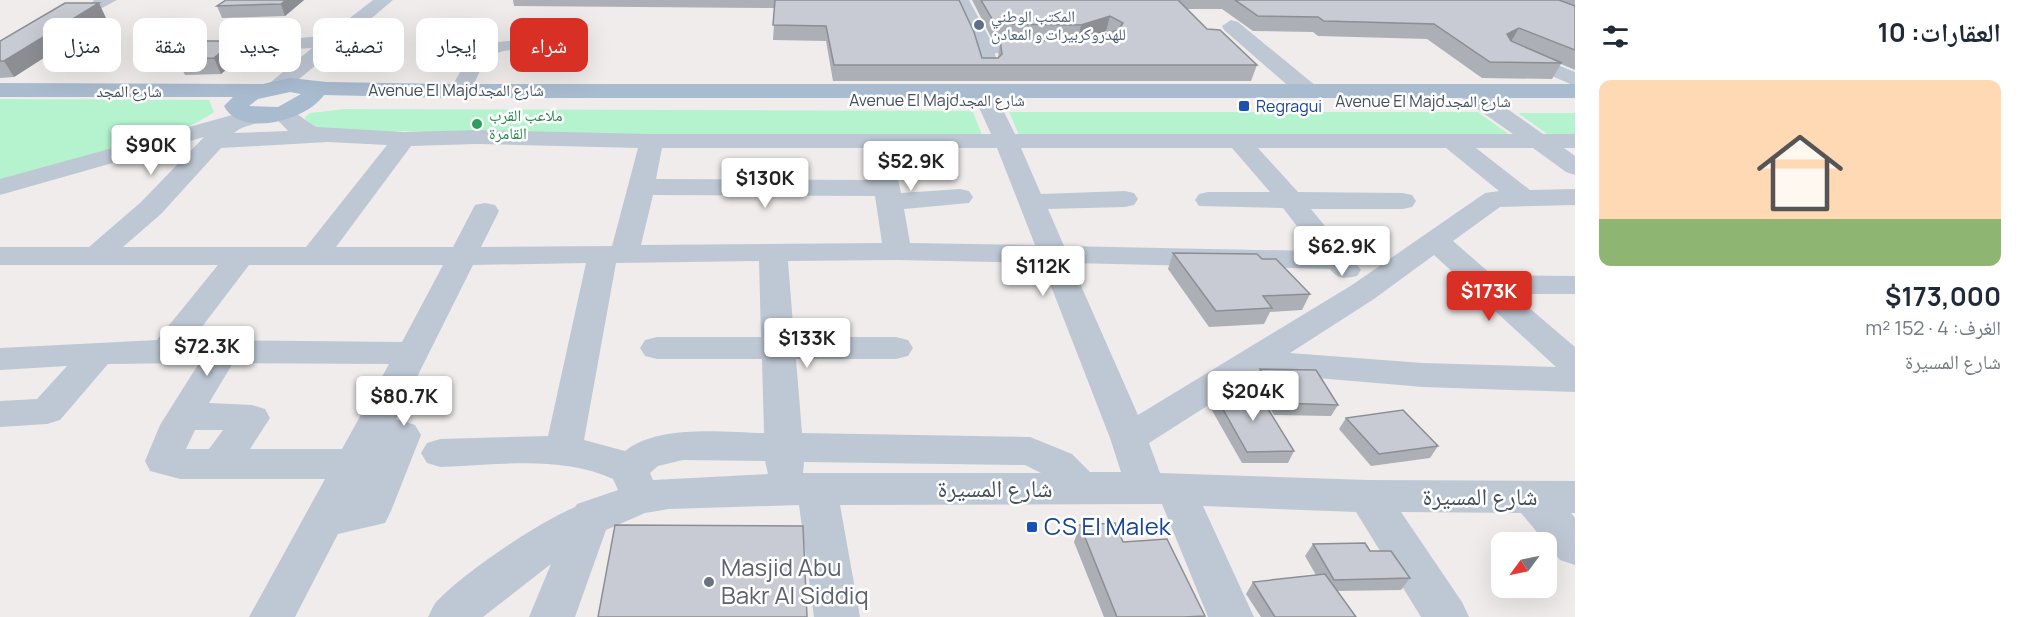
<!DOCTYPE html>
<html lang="ar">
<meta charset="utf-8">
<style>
body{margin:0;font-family:Manrope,"Noto Naskh Arabic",sans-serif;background:#f2f2f3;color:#1f2937;direction:rtl;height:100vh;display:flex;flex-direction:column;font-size:22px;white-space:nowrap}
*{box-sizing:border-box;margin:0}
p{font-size:20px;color:#747a83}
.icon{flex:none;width:33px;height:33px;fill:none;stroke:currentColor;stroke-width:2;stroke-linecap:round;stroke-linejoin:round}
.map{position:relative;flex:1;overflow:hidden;direction:ltr}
.side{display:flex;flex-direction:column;background:#fff;width:450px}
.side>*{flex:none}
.hud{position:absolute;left:18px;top:18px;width:570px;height:54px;direction:rtl;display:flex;gap:12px}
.needle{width:39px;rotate:237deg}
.controls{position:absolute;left:1491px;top:532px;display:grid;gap:12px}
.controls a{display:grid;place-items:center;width:66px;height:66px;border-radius:12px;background:#fff;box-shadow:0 6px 24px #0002;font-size:30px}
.price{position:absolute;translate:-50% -51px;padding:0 14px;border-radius:6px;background:#fff;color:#222;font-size:20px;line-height:39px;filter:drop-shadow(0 2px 3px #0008)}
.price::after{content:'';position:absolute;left:50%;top:36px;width:18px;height:14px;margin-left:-9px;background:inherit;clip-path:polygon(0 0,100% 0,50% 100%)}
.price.current{background:#d93025;color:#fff}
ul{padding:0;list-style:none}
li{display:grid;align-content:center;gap:12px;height:318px;padding:0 24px}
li+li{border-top:2px solid #e0e1e3}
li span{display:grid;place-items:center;height:186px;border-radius:12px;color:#555}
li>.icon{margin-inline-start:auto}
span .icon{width:108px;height:108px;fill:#fffc;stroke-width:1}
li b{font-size:26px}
h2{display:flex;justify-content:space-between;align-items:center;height:72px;padding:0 24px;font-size:26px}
.pill{padding:0 21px;border-radius:12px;background:#fff;box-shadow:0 6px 24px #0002;font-size:21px;line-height:54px}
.pill.current{background:#d93025;color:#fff}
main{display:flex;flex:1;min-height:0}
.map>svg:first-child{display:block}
.green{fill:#b5f3cf}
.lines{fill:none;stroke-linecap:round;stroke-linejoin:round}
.minor{fill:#bec8d4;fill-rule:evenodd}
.major{fill:#a9bbcf;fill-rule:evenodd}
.wall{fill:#acafb5}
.shaded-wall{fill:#8c8e94}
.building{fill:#c8cbd3;stroke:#8c8e94;stroke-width:1.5}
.service-dot{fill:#5c6f8a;stroke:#fff;stroke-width:2}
.transit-dot{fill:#1a4fb4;stroke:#fff;stroke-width:2}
.leisure-dot{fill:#2e9e5b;stroke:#fff;stroke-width:2}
.worship-dot{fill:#6b7280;stroke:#fff;stroke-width:2}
.labels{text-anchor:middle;stroke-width:5;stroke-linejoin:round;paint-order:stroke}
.far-service-label{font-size:16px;fill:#4e5e75;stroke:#fff;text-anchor:start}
.far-street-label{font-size:16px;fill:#434f5c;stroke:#fff}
.far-transit-label{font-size:16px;fill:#164399;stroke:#fff;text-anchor:start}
.far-leisure-label{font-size:16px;fill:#27864d;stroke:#fff;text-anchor:start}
.near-street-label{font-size:24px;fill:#434f5c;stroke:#fff}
.near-transit-label{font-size:24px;fill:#164399;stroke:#fff;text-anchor:start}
.near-worship-label{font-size:24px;fill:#5b616d;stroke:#fff;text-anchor:start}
</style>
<main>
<section class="side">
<h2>العقارات: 10<svg class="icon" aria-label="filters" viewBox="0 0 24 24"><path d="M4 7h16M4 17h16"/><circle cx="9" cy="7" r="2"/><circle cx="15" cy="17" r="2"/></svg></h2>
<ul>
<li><span style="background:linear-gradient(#ffd9b3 75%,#8fb573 0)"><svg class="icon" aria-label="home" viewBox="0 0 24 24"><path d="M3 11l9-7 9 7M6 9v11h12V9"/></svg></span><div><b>$173,000</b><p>الغرف: 4 · 152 m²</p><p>شارع المسيرة</p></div></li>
</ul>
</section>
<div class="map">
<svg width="1575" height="617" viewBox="0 0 1575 617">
<rect width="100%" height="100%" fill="#f0ecec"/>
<!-- green -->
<g class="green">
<path d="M 0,99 L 209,100 L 214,112 C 164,147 62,164 0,180 Z"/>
<path d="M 345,109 L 969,111 L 973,112 L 982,135 L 444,134 C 432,133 419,131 407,131 C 379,131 328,139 306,121 L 305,117 L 310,113 Z"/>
<path d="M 1009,112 L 1478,112 L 1510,135 L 1019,135 Z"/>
<path d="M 1518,113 L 1575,113 L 1575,134 L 1547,134 Z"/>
</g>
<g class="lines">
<!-- minor -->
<g class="minor">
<path d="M 94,0 L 117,0 L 100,9 L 91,4 Z"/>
<path d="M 373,0 L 393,0 L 285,91 L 269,91 L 266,86 L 312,48 L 295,49 L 268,72 L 254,72 L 251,68 L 283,40 L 328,35 Z"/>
<path d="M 951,0 L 969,0 L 991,41 L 1043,42 L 1050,44 L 1053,48 L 1050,52 L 1043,54 L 995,53 L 998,68 L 995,72 L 981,72 L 974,47 Z"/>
<path d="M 580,19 L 589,25 C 560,67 513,36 488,59 C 479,68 475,85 468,96 L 452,96 L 449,91 L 472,52 L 487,43 L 557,36 L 573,21 Z"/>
<path d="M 1231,20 L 1238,22 L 1316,86 L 1319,91 L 1316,96 L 1300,96 L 1224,30 L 1222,26 Z"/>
<path d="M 1517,48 L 1575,72 L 1575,86 L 1510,58 L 1507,54 L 1510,50 Z"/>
<path d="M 982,84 L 990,85 L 993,90 L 1015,134 L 1513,134 L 1459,96 L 1456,91 L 1459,86 L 1475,86 L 1543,134 L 1575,134 L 1575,148 L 1564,148 L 1575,156 L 1575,175 L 1566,172 L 1533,148 L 1476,148 L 1530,190 L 1575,189 L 1575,205 L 1500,207 L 1453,241 L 1492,275 L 1575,276 L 1575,294 L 1513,294 L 1575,347 L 1575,392 L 1423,387 L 1259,373 L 1149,443 L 1160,473 L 1368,480 L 1575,481 L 1575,513 L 1571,513 L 1575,518 L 1575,565 L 1560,560 L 1521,513 L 1401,512 L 1462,602 L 1469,617 L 1421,617 L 1356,512 L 1203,506 L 1254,617 L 1208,617 L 1162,504 L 840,505 L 860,617 L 814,617 L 799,505 L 669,509 L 645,513 L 606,530 L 575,617 L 529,617 L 551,564 L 483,617 L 428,617 C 431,612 433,605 437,601 C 466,571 536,524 575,507 L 577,504 L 618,490 L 613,479 C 561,455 496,465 440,467 L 427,463 L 421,453 L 427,443 L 440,439 L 548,436 L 586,263 L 473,265 L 396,419 L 415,425 L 421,435 L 391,511 L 385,523 L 338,534 L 295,617 L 249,617 L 325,479 L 180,479 L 150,471 L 145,461 L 160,425 L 199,363 L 108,364 L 60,420 L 47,424 L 0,427 L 0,401 L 37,399 L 67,366 L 0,370 L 0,348 L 157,340 L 218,265 L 0,265 L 0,247 L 89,247 L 141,202 L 204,137 L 0,195 L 0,179 L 258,108 L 266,110 L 269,115 C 262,126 244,123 234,133 L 288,131 L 271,113 L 274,108 C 292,104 301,120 317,127 L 404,132 L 477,130 L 651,134 L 991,134 L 971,90 L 974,85 ZM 328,142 L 387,145 L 306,247 L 123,247 L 161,214 L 221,148 ZM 477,144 L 638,148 L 612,246 L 481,247 L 499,211 L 495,205 L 485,203 L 475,205 L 453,247 L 336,247 L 411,146 ZM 662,148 L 866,148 L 872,180 L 656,179 ZM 891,148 L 997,148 L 1035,245 L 910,243 L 904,209 L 969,203 L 973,197 L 969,191 L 960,189 L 901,193 ZM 1021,148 L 1232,148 L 1270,192 L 1208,192 L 1199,194 L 1195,200 L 1199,206 L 1283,208 L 1316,251 L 1064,246 L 1048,209 L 1125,207 L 1134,205 L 1138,199 L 1134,193 L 1125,191 L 1041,194 ZM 1258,148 L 1446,148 L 1499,191 L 1485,193 L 1352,285 L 1138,415 L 1071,263 L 1330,269 C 1337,279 1344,279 1357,276 L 1361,270 L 1311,209 L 1403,209 L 1412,207 L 1416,201 L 1412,195 L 1403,193 L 1298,192 ZM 653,195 L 875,196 L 882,243 L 641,245 ZM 1434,255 L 1556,367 L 1423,363 L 1290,353 L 1374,299 ZM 897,260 L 1042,263 L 1110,438 L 1121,472 L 1090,472 L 1072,454 L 1030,437 L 802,433 L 796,359 L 896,359 L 908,356 L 913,348 L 908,340 L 896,337 L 794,337 L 788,261 ZM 759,261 L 761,337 L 657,337 L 645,340 L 640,348 L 645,356 L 657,359 L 762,359 L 764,433 C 724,432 658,424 625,451 L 584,440 L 616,263 ZM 249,265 L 443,265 L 402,342 L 192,340 ZM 233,363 L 389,364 L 342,449 L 250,449 L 270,418 L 265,409 L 252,405 L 209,403 ZM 195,430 L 223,430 L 209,449 L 186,449 ZM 683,460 L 765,461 L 768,474 L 653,480 L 650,473 L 658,466 ZM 804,462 L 1025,465 L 1041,473 L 803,473 Z"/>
</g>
<!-- major -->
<path class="major" d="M 290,78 L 327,82 L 450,84 L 1575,84 L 1575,98 L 450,98 L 324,95 C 306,121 240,138 224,106 L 233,97 L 0,97 L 0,83 L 263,84 ZM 290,92 L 301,94 L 278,107 L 249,106 L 258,99 Z"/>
</g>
<!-- wall -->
<g class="wall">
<path d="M 226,0 L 304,0 L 285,16 L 222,18 L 217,6 Z"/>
<path d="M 513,0 L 959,0 L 982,58 L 998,58 L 1000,40 L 1083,41 L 1109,33 L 1106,31 L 1078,40 L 992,39 L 972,0 L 1575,0 L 1575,70 L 1561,64 L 1552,79 L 1482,78 L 1427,39 L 1318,36 L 1313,32 L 1253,31 L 1222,9 L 1187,9 L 1207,29 L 1257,65 L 1251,81 L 833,81 L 826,41 L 773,40 L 775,8 L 514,6 Z"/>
<path d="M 106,18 L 14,77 L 0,78 L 0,41 Z"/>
<path d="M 241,57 L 221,74 L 185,75 L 177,59 Z"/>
<path d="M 1173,253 L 1262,259 L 1310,294 L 1302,310 L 1270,312 L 1264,324 L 1209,327 L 1168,269 Z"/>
<path d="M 1260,369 L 1338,405 L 1331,416 L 1274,415 L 1255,380 Z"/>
<path d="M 1215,395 L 1294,451 L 1288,463 L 1242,463 L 1210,407 Z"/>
<path d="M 1346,418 L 1438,446 L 1430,458 L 1371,466 L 1339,429 Z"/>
<path d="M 1080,525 L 1123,542 L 1205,616 L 1204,617 L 1104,617 L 1074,542 Z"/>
<path d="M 1313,544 L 1370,551 L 1410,578 L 1401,590 L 1337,591 L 1356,617 L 1261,617 L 1246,594 L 1253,582 L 1316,575 L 1305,556 Z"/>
</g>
<!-- shaded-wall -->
<g class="shaded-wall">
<path d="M 286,0 L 304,0 L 285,16 L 281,4 Z"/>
<path d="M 99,3 L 106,18 L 14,77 L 4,61 Z"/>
<path d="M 1110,16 L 1106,31 L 1078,40 L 1081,25 Z"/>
<path d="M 1519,28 L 1510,43 L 1507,34 Z"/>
<path d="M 234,41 L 241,57 L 221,74 L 214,58 Z"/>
</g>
<!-- building -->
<g class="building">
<path d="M 226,0 L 286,0 L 281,4 L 217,6 Z"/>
<path d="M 775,0 L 959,0 L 974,32 L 982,58 L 998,58 L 1002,54 L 1000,40 L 1083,41 L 1118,30 L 1123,23 L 1110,16 L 1081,25 L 995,24 L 981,0 L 1178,0 L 1207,29 L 1220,30 L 1257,65 L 834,65 L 826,26 L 773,25 Z"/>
<path d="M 1235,0 L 1559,0 L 1575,6 L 1575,50 L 1519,28 L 1507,34 L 1511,41 L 1562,63 L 1490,62 L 1434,24 L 1324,21 L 1318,17 L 1258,16 Z"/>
<path d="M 65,3 L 99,3 L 4,61 L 0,61 L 0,41 Z"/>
<path d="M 199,41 L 234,41 L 214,58 L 177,59 Z"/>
<path d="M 1173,253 L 1257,254 L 1262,259 L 1276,259 L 1310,294 L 1263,296 L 1272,308 L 1216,311 Z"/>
<path d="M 1260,369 L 1316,370 L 1338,405 L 1280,403 Z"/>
<path d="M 1257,391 L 1294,451 L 1247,452 L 1215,395 L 1221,392 Z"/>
<path d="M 1403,410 L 1438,446 L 1379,454 L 1346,418 Z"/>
<path d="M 1115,523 L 1123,542 L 1167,539 L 1205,616 L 1184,617 L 1117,617 L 1080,525 Z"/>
<path d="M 615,525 L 803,526 L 807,617 L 598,617 Z"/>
<path d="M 1365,543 L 1370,551 L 1391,551 L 1410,578 L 1334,580 L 1313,544 Z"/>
<path d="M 1325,574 L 1356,617 L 1275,617 L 1253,582 Z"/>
</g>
<!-- markers -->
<circle class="service-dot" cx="979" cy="25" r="6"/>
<g class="transit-dot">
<rect x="1238" y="100" width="12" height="12" rx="3"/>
<rect x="1026" y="521" width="12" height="12" rx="3"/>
</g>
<circle class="leisure-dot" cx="477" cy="124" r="6"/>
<circle class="worship-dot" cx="709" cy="582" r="6"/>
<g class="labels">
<!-- far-service labels -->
<g class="far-service-label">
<text x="991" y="22">المكتب الوطني<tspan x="991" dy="18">للهدروكربيرات و المعادن</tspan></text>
</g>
<!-- far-street labels -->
<g class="far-street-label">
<text x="456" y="96">Avenue El Majdشارع المجد</text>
<text x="129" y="97">شارع المجد</text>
<text x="937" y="106">Avenue El Majdشارع المجد</text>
<text x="1423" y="107">Avenue El Majdشارع المجد</text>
</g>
<!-- far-transit labels -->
<g class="far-transit-label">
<text x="1256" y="112">Regragui</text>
</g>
<!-- far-leisure labels -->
<g class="far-leisure-label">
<text x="489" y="121">ملاعب القرب<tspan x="489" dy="18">القامرة</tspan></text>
</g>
<!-- near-street labels -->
<g class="near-street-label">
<text x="995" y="497">شارع المسيرة</text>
<text x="1480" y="505">شارع المسيرة</text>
</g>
<!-- near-transit labels -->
<g class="near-transit-label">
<text x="1044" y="535">CS El Malek</text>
</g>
<!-- near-worship labels -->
<g class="near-worship-label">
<text x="721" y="576">Masjid Abu<tspan x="721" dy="28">Bakr Al Siddiq</tspan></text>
</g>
</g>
</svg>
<div class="controls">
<a><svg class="needle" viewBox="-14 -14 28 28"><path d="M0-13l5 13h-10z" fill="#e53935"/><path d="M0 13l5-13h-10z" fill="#747a83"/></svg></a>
</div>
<b class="price" style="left:151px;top:176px">$90K</b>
<b class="price" style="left:911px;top:192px">$52.9K</b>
<b class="price" style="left:765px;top:209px">$130K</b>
<b class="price" style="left:1342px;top:277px">$62.9K</b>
<b class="price" style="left:1043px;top:297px">$112K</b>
<b class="price current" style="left:1489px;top:322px">$173K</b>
<b class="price" style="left:807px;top:369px">$133K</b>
<b class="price" style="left:207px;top:377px">$72.3K</b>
<b class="price" style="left:1253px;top:422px">$204K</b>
<b class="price" style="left:404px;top:427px">$80.7K</b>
<div class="hud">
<a class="pill current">شراء</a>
<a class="pill">إيجار</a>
<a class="pill">تصفية</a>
<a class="pill">جديد</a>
<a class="pill">شقة</a>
<a class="pill">منزل</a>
</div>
</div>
</main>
